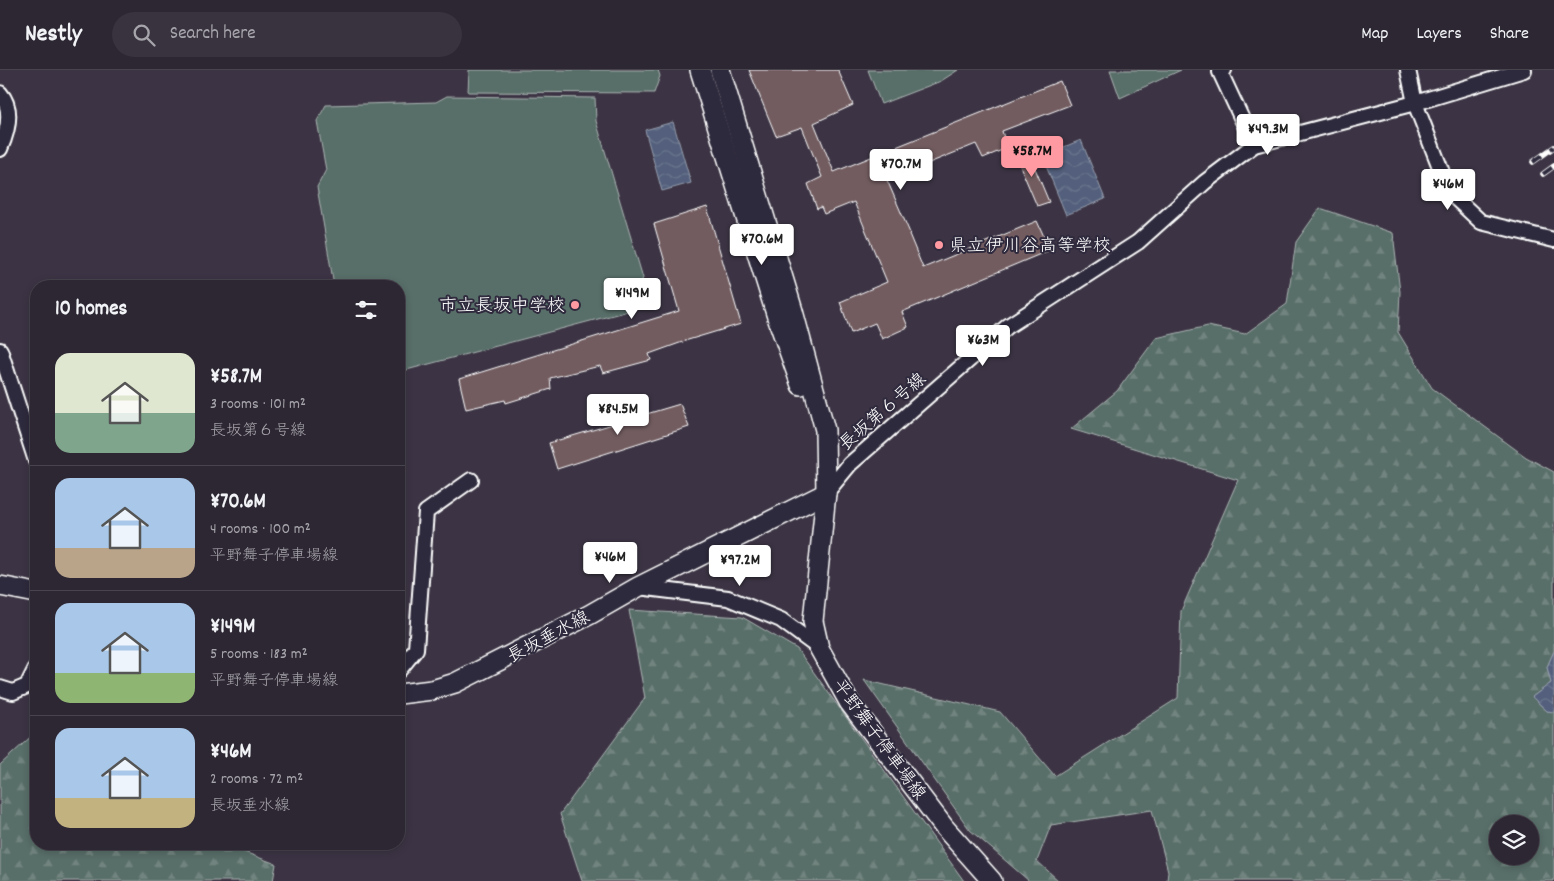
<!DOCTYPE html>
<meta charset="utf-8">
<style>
body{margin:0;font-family:Dekko,"Klee One",sans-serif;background:#39333f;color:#f1f3f6;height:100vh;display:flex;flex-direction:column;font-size:19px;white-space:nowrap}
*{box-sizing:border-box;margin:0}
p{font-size:16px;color:#a7a5ac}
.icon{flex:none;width:28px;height:28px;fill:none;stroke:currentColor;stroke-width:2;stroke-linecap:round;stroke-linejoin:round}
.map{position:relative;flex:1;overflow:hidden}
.drawer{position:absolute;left:30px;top:210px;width:375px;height:570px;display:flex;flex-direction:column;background:#2d2733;border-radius:20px;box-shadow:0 2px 8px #0003,0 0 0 1px #48444e}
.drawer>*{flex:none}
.buttons{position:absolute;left:1489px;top:745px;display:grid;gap:10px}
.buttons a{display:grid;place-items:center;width:50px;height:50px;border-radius:50%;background:#2d2733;box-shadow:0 2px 8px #0003,0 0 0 1px #48444e;font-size:25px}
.price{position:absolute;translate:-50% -42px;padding:0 11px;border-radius:5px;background:#fff;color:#222;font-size:16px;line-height:32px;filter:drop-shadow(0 1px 2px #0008)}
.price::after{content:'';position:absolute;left:50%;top:30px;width:15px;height:11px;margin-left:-8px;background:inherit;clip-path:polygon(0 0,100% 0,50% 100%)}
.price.selected{background:#ff9aa2;color:#111}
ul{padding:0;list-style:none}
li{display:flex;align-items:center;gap:15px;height:125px;padding:0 25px}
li+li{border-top:1px solid #48444e}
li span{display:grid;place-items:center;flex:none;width:140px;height:100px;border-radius:15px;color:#555}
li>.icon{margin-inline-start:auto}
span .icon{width:60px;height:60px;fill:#fffc;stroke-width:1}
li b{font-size:21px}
h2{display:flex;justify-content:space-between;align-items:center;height:60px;padding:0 25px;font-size:21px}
header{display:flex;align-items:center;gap:30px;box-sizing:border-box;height:70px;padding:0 25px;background:#2d2733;border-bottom:1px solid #48444e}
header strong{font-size:24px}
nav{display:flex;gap:28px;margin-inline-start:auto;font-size:18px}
.search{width:350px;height:45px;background:#39333f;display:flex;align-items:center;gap:12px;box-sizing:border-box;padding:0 18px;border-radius:28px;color:#a7a5ac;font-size:19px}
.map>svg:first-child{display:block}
.green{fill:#596e68;stroke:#acb6b4}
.forest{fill:url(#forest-firs);stroke:#acb6b4;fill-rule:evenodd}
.water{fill:url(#water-waves);stroke:#979fb0}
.building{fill:#725c61;stroke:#fff}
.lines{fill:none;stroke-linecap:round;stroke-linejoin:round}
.minor-casing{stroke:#fff;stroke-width:18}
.secondary-casing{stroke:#fff;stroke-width:22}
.minor{stroke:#2f2a3d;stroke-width:14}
.secondary{stroke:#2f2a3d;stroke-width:19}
.rail-casing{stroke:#fff;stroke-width:5.5}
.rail{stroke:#2f2a3d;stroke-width:4;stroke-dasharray:11;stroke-linecap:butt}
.poi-dot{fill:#ff9aa2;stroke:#2f2a3d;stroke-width:2}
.labels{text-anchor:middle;stroke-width:4;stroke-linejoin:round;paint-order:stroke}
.poi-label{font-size:18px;fill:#fff;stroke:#2f2a3d;text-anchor:start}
.street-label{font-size:18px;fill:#fff;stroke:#2f2a3d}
</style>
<header>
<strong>Nestly</strong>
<div class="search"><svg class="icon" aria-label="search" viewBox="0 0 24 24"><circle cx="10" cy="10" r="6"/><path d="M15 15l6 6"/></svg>Search here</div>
<nav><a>Map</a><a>Layers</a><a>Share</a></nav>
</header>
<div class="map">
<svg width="1554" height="811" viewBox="0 0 1554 811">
<defs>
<pattern id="forest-firs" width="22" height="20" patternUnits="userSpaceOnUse" patternTransform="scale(1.25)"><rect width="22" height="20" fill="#596e68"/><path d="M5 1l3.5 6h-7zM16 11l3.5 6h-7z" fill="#72847f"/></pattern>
<pattern id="water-waves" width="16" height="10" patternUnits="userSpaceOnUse" patternTransform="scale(1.25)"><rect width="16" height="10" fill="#525f7b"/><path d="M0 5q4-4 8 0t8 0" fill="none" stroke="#6c778f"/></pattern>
</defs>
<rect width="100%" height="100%" fill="#3c3444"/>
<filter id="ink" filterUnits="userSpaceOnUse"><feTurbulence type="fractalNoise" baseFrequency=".02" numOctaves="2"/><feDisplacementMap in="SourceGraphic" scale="10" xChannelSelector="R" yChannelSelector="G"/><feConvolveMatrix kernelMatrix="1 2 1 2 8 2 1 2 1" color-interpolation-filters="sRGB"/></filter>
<g filter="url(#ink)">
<!-- green -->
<g class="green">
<path d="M 469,0 L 658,0 L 660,6 L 654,23 L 468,22 Z"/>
<path d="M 868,0 L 958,0 L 941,11 L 881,34 Z"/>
<path d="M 1110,0 L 1181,0 L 1120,28 Z"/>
<path d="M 447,26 L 595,28 L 596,51 L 643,208 L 628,241 L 399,302 L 399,216 L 334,216 L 317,117 L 326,100 L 317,51 L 326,35 L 436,32 Z"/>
</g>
<!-- forest -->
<g class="forest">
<path d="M 1320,138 L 1393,163 L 1400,222 L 1398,262 L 1432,318 L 1526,387 L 1554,402 L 1554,581 L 1547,597 L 1551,613 L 1532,627 L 1547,641 L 1554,642 L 1554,811 L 1167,811 L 1168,801 L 1152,740 L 1051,755 L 1037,791 L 1059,811 L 1029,811 L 970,760 L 864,610 L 1000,642 L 1055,706 L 1178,628 L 1181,541 L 1238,410 L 1071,359 L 1117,321 L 1156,268 L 1208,256 L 1245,264 L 1287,234 L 1296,172 ZM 1498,754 L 1530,754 L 1530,786 L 1498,786 Z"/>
<path d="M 629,540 L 742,547 L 797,579 L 964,811 L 582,811 L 560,744 L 645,628 Z"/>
<path d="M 36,662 L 36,774 L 223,774 L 276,794 L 273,811 L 0,811 L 0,695 Z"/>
</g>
<!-- water -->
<g class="water">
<path d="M 673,52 L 691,113 L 662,121 L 645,60 Z"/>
<path d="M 1081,70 L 1105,129 L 1066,145 L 1042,86 Z"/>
<path d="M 1554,581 L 1554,642 L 1547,641 L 1532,627 L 1551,613 L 1547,597 Z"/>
</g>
<!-- building -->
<g class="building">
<path d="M 749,0 L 838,0 L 853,35 L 814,53 L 834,102 L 1060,11 L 1070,35 L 1002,61 L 1007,78 L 983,88 L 976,74 L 887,110 L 910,163 L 909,164 L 923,198 L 1037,151 L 1050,180 L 902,242 L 908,257 L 882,269 L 875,253 L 851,263 L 840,232 L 887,212 L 854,132 L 824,144 L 821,137 L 817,139 L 808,114 L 822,107 L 802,57 L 776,66 Z"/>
<path d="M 1027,79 L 1049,132 L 1037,136 L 1015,84 Z"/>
<path d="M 707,137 L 741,254 L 688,270 L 649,284 L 651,290 L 603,303 L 600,296 L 550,308 L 551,319 L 506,333 L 505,330 L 466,339 L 459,309 L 679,241 L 654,154 Z"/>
<path d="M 680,334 L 689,357 L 557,399 L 549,373 Z"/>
</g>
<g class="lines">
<defs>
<g id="minor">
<path d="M 1224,0 L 1220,2 L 1254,75"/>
<path d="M 1408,0 L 1415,33 L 1450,123 L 1481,152 L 1554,170"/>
<path d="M 0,23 C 14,39 8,61 0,79"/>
<path d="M 0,280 L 36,391"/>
<path d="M 826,423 L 850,394 L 1008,256 L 1138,172 L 1205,112 L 1254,75 L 1415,33 L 1524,0"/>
<path d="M 638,517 L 728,528 L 781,550 L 819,578"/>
<path d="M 399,600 L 416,579 L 426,442 L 471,410"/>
<path d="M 0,618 L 13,622 L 27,616 L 36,598"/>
</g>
<g id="secondary">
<path d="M 700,0 L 777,247 L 801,315"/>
<path d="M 720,0 L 793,241 L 825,360 L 826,423 L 813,551 L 819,578 L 849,632 L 944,757 L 992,811"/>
<path d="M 0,516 L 36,523"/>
<path d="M 399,624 L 432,620 L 455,613 L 589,545 L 638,517 L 826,423"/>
</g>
</defs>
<!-- minor casing -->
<use href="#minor" class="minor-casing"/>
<!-- secondary casing -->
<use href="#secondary" class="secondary-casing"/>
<!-- minor -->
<use href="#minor" class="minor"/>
<!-- secondary -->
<use href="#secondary" class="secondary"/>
<defs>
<g id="rail">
<path d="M 1533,92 L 1554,77"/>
<path d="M 1543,104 L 1554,96"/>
</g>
</defs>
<!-- rail casing -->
<use href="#rail" class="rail-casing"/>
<!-- rail -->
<use href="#rail" class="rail"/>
</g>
</g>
<!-- markers -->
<g class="poi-dot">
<circle cx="939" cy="175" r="5"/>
<circle cx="575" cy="235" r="5"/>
</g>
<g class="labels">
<!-- poi labels -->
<g class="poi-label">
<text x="949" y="181">県立伊川谷高等学校</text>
<text x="565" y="241" text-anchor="end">市立長坂中学校</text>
</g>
<!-- street labels -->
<g class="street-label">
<text transform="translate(882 341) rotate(-41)" y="6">長坂第６号線</text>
<text transform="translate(548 566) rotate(-28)" y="6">長坂垂水線</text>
<text transform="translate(880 669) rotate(54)" y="6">平野舞子停車場線</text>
</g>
</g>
</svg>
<div class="buttons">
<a><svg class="icon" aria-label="layers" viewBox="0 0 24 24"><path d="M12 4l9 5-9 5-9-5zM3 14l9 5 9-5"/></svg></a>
</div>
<b class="price" style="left:1268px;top:86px">¥49.3M</b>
<b class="price selected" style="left:1032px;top:108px">¥58.7M</b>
<b class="price" style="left:901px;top:121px">¥70.7M</b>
<b class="price" style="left:1448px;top:141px">¥46M</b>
<b class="price" style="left:762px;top:196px">¥70.6M</b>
<b class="price" style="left:632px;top:250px">¥149M</b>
<b class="price" style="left:983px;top:297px">¥63M</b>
<b class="price" style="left:618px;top:366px">¥84.5M</b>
<b class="price" style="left:610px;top:514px">¥46M</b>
<b class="price" style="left:740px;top:517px">¥97.2M</b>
<section class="drawer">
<h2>10 homes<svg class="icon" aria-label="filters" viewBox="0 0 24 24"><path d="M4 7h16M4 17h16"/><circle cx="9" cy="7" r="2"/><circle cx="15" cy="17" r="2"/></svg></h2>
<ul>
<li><span style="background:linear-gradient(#dfe7d0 60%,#7fa58c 0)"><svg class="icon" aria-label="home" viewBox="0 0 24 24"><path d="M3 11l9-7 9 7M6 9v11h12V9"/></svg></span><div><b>¥58.7M</b><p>3 rooms · 101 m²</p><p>長坂第６号線</p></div></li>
<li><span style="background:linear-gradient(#a9c7e8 70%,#b9a48a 0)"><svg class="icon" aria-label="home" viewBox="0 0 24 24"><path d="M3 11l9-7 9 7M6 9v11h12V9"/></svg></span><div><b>¥70.6M</b><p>4 rooms · 100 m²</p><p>平野舞子停車場線</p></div></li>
<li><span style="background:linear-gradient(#a9c7e8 70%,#8fb573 0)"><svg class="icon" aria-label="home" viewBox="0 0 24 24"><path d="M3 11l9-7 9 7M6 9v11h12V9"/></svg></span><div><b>¥149M</b><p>5 rooms · 183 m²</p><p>平野舞子停車場線</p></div></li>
<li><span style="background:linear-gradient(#a9c7e8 70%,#c2b280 0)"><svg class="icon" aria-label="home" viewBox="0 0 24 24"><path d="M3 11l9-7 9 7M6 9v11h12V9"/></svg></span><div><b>¥46M</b><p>2 rooms · 72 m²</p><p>長坂垂水線</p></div></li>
</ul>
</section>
</div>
